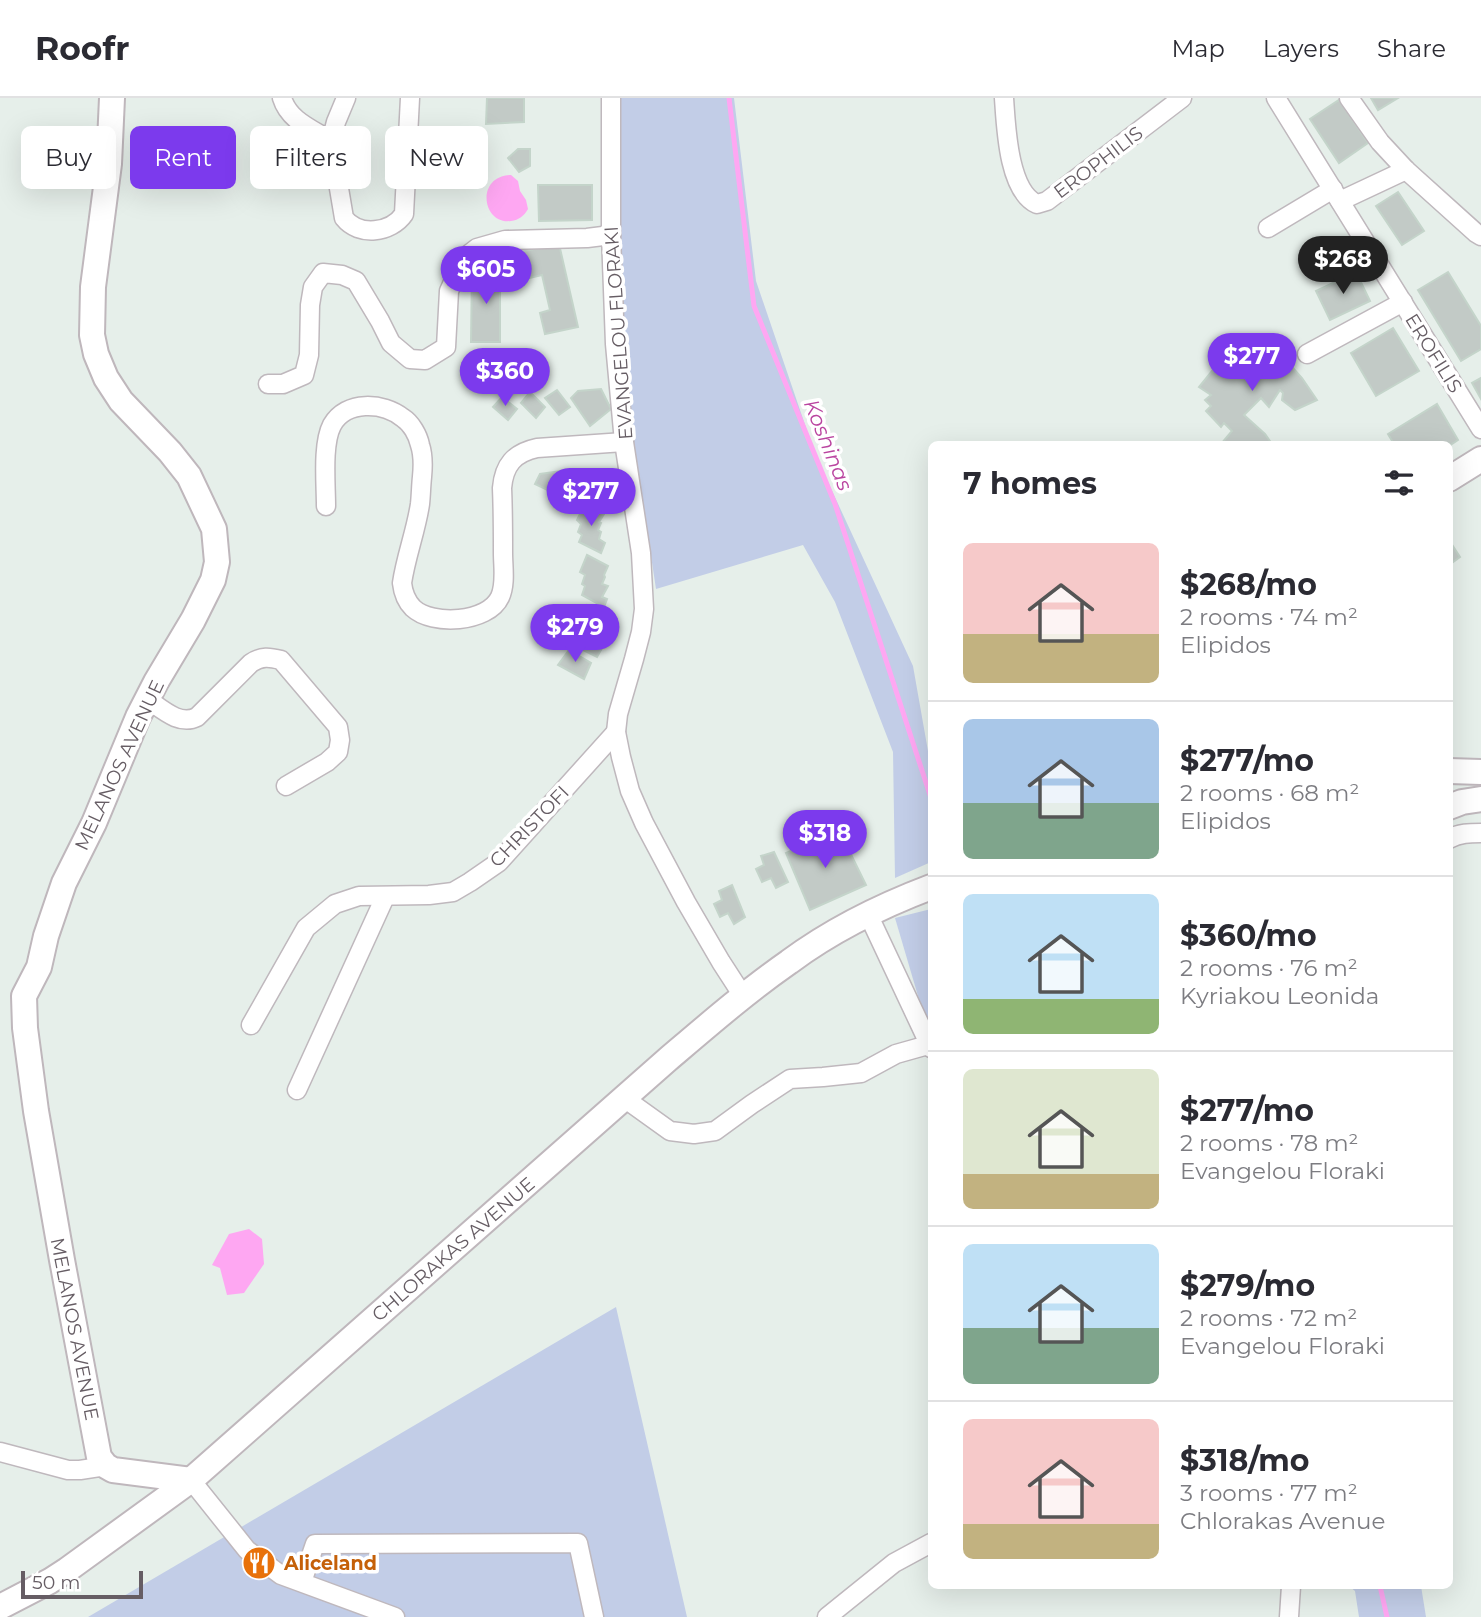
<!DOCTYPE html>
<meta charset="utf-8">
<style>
body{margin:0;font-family:Montserrat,sans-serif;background:#f7f7f7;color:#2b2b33;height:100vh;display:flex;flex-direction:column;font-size:26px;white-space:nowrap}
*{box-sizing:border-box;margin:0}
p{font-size:23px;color:#7c7c81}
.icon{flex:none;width:38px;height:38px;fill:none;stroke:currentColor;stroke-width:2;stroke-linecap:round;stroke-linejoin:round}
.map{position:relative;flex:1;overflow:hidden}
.side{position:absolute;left:928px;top:343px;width:525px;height:1148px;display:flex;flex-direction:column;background:#fff;border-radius:10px;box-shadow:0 7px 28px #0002}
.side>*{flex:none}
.top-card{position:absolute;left:21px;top:28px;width:665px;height:63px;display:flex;gap:14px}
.scale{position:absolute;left:21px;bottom:18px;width:122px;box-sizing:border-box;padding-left:7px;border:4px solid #665d64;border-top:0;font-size:19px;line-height:24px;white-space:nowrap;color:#665d64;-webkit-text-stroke:5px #fff;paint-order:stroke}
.price{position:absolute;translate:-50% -60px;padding:0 16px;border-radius:24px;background:#7c3aed;color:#fff;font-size:23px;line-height:46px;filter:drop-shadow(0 2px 4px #0008)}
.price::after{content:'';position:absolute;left:50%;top:42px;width:21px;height:16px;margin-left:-10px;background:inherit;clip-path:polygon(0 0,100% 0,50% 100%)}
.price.on{background:#222;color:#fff}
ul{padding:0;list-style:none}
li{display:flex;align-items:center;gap:21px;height:175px;padding:0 35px}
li+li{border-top:2px solid #e1e1e2}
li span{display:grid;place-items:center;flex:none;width:196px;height:140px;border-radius:10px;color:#555}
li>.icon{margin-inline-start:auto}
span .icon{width:84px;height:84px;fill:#fffc;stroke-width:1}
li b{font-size:30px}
h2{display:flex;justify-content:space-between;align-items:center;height:84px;padding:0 35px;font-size:30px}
.chip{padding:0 24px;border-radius:10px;background:#fff;box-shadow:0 7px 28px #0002;font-size:24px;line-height:63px}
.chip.on{background:#7c3aed;color:#fff}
header{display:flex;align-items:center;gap:42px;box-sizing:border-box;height:98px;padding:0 35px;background:#fff;border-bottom:2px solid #e1e1e2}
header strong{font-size:33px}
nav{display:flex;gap:38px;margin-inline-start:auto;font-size:24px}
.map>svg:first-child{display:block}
.green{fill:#c2cde7}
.water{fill:#fea7f2}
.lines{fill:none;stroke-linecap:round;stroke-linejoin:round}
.stream{stroke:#fea7f2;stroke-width:5}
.building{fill:#c2cac6;stroke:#c4d4ca;stroke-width:2}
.street-casing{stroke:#bfb8bd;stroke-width:21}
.secondary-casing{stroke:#bfb7bc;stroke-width:28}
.street{stroke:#fff;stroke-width:18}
.secondary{stroke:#fff;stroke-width:24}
.labels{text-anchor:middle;stroke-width:7;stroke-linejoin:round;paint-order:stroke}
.street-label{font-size:19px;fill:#665d64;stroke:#fff}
.food-label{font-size:19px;font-weight:bold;fill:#c56008;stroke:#fff;text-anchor:start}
.water-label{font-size:21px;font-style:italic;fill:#ba45a0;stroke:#fff}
</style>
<header>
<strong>Roofr</strong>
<nav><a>Map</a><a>Layers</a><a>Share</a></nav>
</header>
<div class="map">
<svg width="1481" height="1519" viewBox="0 0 1481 1519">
<rect width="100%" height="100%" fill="#e6efea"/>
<!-- green -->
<g class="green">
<path d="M 618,0 L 734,0 L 756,183 L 815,356 L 913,568 L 931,670 L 931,764 L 895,780 L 893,654 L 835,504 L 803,447 L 656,491 L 619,246 Z"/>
<path d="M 931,811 L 931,942 L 895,820 Z"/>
<path d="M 616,1209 L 687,1519 L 88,1519 Z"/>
<path d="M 1349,1488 L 1421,1488 L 1426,1519 L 1359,1519 L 1355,1493 Z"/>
</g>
<!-- water -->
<g class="water">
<path d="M 511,77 L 518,83 L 520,93 L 526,102 L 528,111 C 524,118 519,122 511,123 C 482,127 475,78 511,77 Z"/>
<path d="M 249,1131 L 262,1141 L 264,1166 L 244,1195 L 227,1197 L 220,1170 L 212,1167 L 229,1136 Z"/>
</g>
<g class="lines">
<!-- stream -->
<g class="stream">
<path d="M 729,0 L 754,208 L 835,406 L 931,700"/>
<path d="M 1380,1488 L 1387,1519"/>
</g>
</g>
<!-- building -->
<g class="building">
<path d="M 487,0 L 524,0 L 524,24 L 486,26 Z"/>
<path d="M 1371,0 L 1398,0 L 1378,12 Z"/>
<path d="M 1339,2 L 1368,45 L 1339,65 L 1310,21 Z"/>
<path d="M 518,51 L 530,51 L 530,68 L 519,74 L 508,60 Z"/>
<path d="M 538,87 L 592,87 L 592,122 L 539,123 Z"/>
<path d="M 1398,94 L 1424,133 L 1402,147 L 1376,108 Z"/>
<path d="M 559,146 L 578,229 L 545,236 L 540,215 L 550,212 L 542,177 L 525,181 L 520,154 Z"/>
<path d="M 472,172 L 500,172 L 500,244 L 471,244 Z"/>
<path d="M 1356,174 L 1370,203 L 1330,222 L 1316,193 Z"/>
<path d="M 1448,174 L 1481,228 L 1481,251 L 1461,263 L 1418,192 Z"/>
<path d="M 1393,230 L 1419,273 L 1376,298 L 1351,255 Z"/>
<path d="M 1243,250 L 1255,254 L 1264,261 L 1277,252 L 1302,280 L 1317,302 L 1295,312 L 1282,302 L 1283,295 L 1280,292 L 1269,309 L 1261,300 L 1244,317 L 1265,336 L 1272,346 L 1221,346 L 1232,333 L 1224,325 L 1221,329 L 1206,313 L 1211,308 L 1205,302 L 1211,297 L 1199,289 L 1212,273 L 1217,275 L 1225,267 L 1236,265 L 1242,257 L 1241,253 Z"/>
<path d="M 1481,280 L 1481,301 L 1472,285 Z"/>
<path d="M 601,291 L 611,311 L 590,328 L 571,300 L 578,293 Z"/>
<path d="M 557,292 L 570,309 L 559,317 L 545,300 Z"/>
<path d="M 530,294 L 545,309 L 536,320 L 521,305 Z"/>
<path d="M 502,299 L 517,311 L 508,322 L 493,309 Z"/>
<path d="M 1437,306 L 1458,342 L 1449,348 L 1449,346 L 1394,346 L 1388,336 Z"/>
<path d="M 568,372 L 571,383 L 564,383 L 556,396 L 535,386 L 540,376 Z"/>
<path d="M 602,372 L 612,378 L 604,393 L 608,397 L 602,406 L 582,396 L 581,381 L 597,380 Z"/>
<path d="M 584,405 L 604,416 L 599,424 L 601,425 L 598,432 L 601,434 L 599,441 L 605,445 L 601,455 L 579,444 L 582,437 L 578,434 L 581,426 L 577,422 L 581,414 L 579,413 Z"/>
<path d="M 1449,442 L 1460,459 L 1449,467 Z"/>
<path d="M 587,457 L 608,468 L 604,477 L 605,479 L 602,486 L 608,488 L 602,499 L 607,501 L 604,509 L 582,497 L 585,488 L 582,486 L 585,477 L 580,474 Z"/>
<path d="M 587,507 L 603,514 L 598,526 L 581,519 Z"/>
<path d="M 582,534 L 605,545 L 597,559 L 575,548 Z"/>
<path d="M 569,552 L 591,565 L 584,581 L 558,567 Z"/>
<path d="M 839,732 L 866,787 L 810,812 L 786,755 Z"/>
<path d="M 774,754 L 788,784 L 776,790 L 771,780 L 762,784 L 756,771 L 764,767 L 761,758 Z"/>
<path d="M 732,787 L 745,819 L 734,826 L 728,815 L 720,819 L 714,806 L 722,802 L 719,793 Z"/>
</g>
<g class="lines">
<defs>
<g id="street">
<path d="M 282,0 C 289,23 312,31 331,43"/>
<path d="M 346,0 L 336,24 L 331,43 L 344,120 C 359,139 391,135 404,116 L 410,0"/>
<path d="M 611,0 L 611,137 L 615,246 L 624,344 L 641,455 L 644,511 L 641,534 L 634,561 L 618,616 L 616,634 L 621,659 L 630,693 L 644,725 L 686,804 L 721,864 L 743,898"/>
<path d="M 1004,0 C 1006,28 1008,93 1037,106 L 1047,103 L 1182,0"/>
<path d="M 1276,0 L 1481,331"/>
<path d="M 1349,0 L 1380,44 L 1406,72 L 1476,135 L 1481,138"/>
<path d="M 1340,103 L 1406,72"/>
<path d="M 1268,130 L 1333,91"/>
<path d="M 1307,256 L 1403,204"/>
<path d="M 268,286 L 283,286 L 304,277 L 309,257 L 310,207 L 313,189 L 323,175 L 342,177 L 356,183 L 380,223 L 391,245 L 410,261 L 425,262 L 446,249 L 449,193 L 464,160 L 477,150 L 505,142 L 587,140 L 611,137"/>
<path d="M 326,408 C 326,386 322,346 332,327 C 346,302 383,304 403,320 C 411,325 418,337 420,347 C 423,356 423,369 422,379 C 421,388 421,397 420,406 C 416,433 406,458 402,485 C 403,494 406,503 413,510 C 432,528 488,525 500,499 C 506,486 503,469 503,455 C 503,434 503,412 502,390 C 504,367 514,355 537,350 L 624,344"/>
<path d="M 147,601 C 162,611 179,628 197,619 L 251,565 C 262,558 269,559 281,562 L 338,629 L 340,642 L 338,654 L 327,664 L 286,688"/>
<path d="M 1449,741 C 1459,735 1470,735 1481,735"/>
<path d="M 868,816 L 931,950"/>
<path d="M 251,927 L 306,830 L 335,806 L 359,798 L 429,797 L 453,794 L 470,784 L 499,764 L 616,634"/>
<path d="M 297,992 L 385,799"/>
<path d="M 624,1000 L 670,1033 L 694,1036 L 715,1033 L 752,1006 L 790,981 L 823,979 L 861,975 L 896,956 L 928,947"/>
<path d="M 0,1354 L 68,1372 L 80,1372 L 106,1368"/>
<path d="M 191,1382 L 247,1452 L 281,1477 L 395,1519"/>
<path d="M 302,1484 L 315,1446 L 578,1445 L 594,1519"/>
<path d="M 827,1519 L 894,1465 L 931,1445"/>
<path d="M 1289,1519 L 1291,1488"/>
</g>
<g id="secondary">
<path d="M 112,0 L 109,66 L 93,189 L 92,237 L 96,256 L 106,280 L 121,303 L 170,354 L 189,378 L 214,431 L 217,464 L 213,482 L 193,522 L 156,584 L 138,619 L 94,725 L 64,785 L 46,838 L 39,869 L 24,898 L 25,930 L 36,1013 L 62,1162 L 99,1359 L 106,1368 L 113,1372 L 191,1382"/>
<path d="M 1449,381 L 1481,361"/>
<path d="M 1449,673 L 1481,674"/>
<path d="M 1449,709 L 1462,704 L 1481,701"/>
<path d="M 0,1509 L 50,1483 L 67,1472 L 191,1382 L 667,962 C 707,928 746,894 789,864 C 832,832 881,808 931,789"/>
</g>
</defs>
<!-- street casing -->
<use href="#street" class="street-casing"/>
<!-- secondary casing -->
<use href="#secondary" class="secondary-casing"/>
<!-- street -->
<use href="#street" class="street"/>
<!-- secondary -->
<use href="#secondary" class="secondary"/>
</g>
<!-- icons -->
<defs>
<symbol id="restaurant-disc" viewBox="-11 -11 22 22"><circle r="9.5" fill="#e8710a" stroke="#fff"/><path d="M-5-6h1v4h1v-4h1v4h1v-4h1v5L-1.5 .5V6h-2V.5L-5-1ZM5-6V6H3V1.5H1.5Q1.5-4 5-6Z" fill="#fff"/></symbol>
</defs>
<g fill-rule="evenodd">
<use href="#restaurant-disc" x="240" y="1446" width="38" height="38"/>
</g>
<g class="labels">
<!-- street labels -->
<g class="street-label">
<text transform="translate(1098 64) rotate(-37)" y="7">EROPHILIS</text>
<text transform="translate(618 235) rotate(-94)" y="7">EVANGELOU FLORAKI</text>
<text transform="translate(1434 255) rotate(58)" y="7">EROFILIS</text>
<text transform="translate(119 667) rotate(-65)" y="7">MELANOS AVENUE</text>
<text transform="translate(529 728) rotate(-46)" y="7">CHRISTOFI</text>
<text transform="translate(453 1151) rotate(-41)" y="7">CHLORAKAS AVENUE</text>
<text transform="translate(75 1231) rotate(79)" y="7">MELANOS AVENUE</text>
</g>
<!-- food labels -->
<g class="food-label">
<text x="284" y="1472">Aliceland</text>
</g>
<!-- water labels -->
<g class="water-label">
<text transform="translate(828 347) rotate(68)" y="7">Koshinas</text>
</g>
</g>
</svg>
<div class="scale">50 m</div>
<b class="price on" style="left:1343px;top:198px">$268</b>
<b class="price" style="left:486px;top:208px">$605</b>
<b class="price" style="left:1252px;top:295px">$277</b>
<b class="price" style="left:505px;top:310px">$360</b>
<b class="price" style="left:591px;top:430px">$277</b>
<b class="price" style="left:575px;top:566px">$279</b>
<b class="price" style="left:825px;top:772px">$318</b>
<div class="top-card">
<a class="chip">Buy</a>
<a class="chip on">Rent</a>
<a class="chip">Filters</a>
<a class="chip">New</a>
</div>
<section class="side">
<h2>7 homes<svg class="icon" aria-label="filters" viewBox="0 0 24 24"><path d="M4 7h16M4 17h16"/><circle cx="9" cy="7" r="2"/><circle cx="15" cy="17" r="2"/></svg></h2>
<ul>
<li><span style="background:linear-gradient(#f6c9c9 65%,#c2b280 0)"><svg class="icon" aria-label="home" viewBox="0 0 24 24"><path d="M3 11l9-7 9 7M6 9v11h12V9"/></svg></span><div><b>$268/mo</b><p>2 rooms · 74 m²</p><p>Elipidos</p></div></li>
<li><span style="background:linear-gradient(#a9c7e8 60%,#7fa58c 0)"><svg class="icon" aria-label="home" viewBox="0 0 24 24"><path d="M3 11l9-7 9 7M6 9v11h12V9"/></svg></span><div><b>$277/mo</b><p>2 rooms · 68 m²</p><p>Elipidos</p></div></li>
<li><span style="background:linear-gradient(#bfe0f5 75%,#8fb573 0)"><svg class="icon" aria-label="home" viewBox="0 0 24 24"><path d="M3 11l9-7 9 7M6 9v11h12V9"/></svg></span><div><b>$360/mo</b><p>2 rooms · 76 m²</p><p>Kyriakou Leonida</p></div></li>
<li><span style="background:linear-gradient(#dfe7d0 75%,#c2b280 0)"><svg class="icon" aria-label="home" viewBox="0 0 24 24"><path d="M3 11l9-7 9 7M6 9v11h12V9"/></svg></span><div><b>$277/mo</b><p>2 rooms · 78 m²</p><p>Evangelou Floraki</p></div></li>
<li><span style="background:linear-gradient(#bfe0f5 60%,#7fa58c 0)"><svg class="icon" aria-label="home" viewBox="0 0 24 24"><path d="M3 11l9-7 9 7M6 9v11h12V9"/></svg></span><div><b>$279/mo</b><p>2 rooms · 72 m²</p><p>Evangelou Floraki</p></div></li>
<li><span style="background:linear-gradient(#f6c9c9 75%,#c2b280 0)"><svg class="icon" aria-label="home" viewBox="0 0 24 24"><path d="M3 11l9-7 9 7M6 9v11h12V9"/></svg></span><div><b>$318/mo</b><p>3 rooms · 77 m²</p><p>Chlorakas Avenue</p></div></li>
</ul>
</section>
</div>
